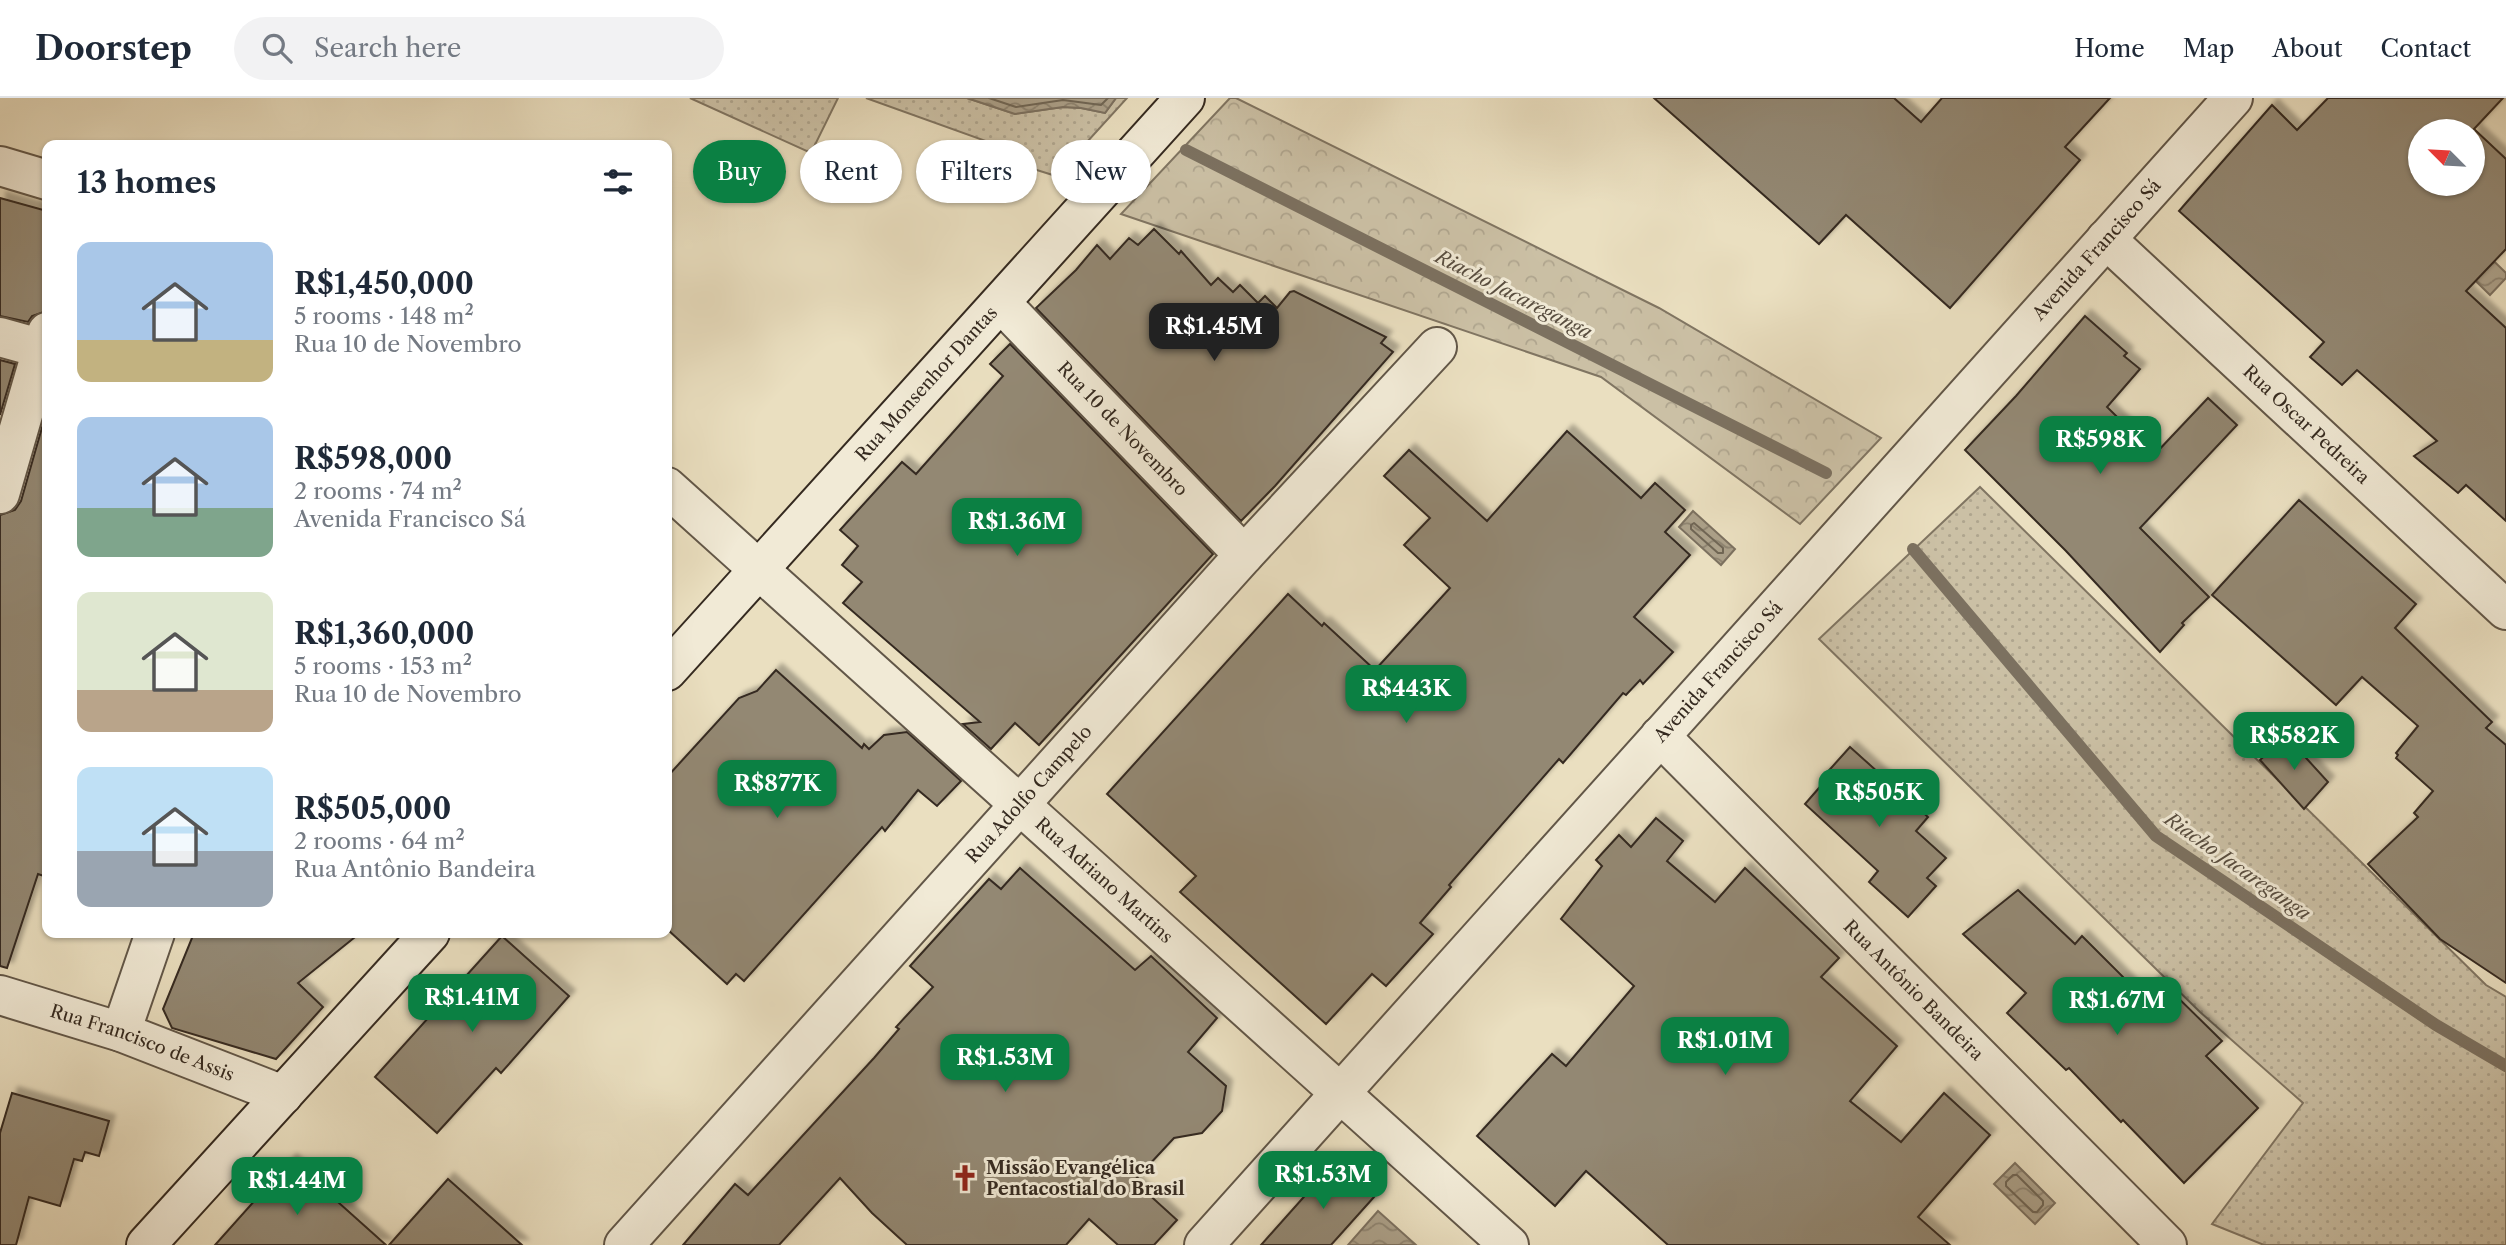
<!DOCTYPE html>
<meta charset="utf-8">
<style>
body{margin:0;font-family:"Libre Caslon Text",serif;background:#f2f2f3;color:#1f2937;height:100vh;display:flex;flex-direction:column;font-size:26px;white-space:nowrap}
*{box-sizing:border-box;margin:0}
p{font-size:23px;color:#747a83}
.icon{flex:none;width:38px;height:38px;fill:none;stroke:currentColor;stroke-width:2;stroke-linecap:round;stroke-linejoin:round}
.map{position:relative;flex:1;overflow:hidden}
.panel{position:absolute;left:42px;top:42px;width:630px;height:798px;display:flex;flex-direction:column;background:#fff;border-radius:14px;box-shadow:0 2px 5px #0004}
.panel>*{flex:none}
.hud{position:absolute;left:693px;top:42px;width:665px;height:63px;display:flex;gap:14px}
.needle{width:46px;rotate:294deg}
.controls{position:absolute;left:2408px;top:21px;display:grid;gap:14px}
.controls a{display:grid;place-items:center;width:77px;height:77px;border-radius:50%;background:#fff;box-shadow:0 2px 5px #0004;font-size:35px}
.price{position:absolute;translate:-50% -60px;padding:0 16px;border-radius:14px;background:#0b8043;color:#fff;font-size:23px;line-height:46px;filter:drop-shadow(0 2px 4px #0008)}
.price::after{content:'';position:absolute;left:50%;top:42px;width:21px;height:16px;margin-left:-10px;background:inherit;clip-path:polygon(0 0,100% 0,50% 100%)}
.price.on{background:#222;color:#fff}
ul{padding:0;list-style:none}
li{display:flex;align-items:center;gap:21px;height:175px;padding:0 35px}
li span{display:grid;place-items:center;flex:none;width:196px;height:140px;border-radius:14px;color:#555}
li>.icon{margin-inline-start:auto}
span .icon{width:84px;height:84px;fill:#fffc;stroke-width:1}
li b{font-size:30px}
h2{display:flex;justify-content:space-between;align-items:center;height:84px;padding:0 35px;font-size:30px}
.pill{padding:0 24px;border-radius:32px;background:#fff;box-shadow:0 2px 5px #0004;font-size:24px;line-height:63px}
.pill.on{background:#0b8043;color:#fff}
header{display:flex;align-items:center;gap:42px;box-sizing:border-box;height:98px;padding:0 35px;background:#fff;border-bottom:2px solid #e0e1e3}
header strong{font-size:33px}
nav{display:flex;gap:38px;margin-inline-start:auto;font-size:24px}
.search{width:490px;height:63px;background:#f2f2f3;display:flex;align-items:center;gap:18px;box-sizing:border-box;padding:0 24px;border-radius:38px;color:#747a83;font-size:26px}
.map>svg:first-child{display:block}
.green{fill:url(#green-dots);stroke:#807562;stroke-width:2}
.forest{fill:url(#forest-crowns);stroke:#807562;stroke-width:2}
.water{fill:url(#water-waves);stroke:#7c7160;stroke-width:2}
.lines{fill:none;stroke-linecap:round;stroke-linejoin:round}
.shore{stroke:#706655;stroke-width:2}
.stream{stroke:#7c7160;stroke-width:12}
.building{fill:#938873;stroke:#352a20;stroke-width:2;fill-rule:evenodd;filter:url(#shadow)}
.minor-casing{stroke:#625748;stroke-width:42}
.secondary-casing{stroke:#352a20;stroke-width:42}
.minor{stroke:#f1ead6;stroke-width:38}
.secondary{stroke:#f1ead6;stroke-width:38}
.labels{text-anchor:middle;stroke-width:6;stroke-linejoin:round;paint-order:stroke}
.street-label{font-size:18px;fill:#352a20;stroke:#f1ead6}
.poi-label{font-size:18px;font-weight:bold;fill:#352a20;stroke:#f1ead6;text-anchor:start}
.water-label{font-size:19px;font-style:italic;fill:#594e40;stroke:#f1ead6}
</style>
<header>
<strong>Doorstep</strong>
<div class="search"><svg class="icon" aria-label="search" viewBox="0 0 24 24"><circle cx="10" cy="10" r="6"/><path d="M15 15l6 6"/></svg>Search here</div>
<nav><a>Home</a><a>Map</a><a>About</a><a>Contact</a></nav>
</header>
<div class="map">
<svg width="2506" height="1147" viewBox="0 0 2506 1147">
<defs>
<pattern id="green-dots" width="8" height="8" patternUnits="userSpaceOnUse" patternTransform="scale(1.75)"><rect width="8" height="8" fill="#cbc0a5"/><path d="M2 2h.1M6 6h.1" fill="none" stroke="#afa58e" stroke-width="1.8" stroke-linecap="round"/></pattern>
<pattern id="forest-crowns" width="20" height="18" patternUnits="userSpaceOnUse" patternTransform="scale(1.75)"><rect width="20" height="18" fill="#cbc0a5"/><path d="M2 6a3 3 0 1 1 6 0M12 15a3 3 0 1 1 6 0" fill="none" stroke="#afa58e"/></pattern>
<pattern id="water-waves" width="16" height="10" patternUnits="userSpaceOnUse" patternTransform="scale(1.75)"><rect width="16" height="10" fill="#aca18a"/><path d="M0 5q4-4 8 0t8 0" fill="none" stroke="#8d8370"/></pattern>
<filter id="shadow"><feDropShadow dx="6" dy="-6" stdDeviation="2" flood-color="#0004"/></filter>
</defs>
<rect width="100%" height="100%" fill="#eadfc0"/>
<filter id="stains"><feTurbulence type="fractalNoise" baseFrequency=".00286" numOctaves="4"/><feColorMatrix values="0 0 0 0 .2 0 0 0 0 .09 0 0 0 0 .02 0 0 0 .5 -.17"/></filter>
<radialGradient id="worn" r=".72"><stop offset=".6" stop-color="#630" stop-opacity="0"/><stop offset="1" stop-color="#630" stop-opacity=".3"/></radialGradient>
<!-- green -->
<g class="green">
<path d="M 690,0 L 838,0 L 811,55 Z"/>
<path d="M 866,0 L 967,0 L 1015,16 L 1063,9 L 1081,10 L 1105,15 L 1116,0 L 1127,0 L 1056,78 L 992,58 L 997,47 Z"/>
<path d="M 1980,389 L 2486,887 L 2506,899 L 2506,1147 L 2264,1147 L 2212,1126 L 2303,1005 L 2200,914 L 1819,541 Z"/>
</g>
<!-- forest -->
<path class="forest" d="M 1230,0 L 1236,0 L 1659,210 L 1881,340 L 1800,426 L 1601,279 L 1121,116 Z"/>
<!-- water -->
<g class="water">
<path d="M 967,0 L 1116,0 L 1105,15 L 1081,10 L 1063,9 L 1015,16 Z"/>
<path d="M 2465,135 L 2506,175 L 2506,180 L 2490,197 L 2447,155 Z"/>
<path d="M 1693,413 L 1735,451 L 1721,467 L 1679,429 Z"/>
<path d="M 2015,1065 L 2055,1105 L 2035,1126 L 1994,1086 Z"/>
<path d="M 1378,1113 L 1416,1147 L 1348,1147 Z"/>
</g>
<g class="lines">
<!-- shore -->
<g class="shore">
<path d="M 989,0 L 1016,9 L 1063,2 L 1101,7 L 1108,0"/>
<path d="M 1694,425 L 1723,450 L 1723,455 L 1718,455 L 1691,431 L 1691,427 Z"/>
<path d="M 2013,1077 L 2017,1077 L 2043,1103 L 2043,1107 L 2037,1114 L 2033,1114 L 2006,1088 L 2006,1084 Z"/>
</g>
<!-- stream -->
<g class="stream">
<path d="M 1186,52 L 1826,375"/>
<path d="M 1913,451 L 2156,738 L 2436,927 L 2506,968"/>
</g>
</g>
<!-- building -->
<g class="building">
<path d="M 1654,0 L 1894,0 L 1921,24 L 1942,0 L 2110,0 L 2065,49 L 2080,62 L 1950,210 L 1846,117 L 1819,146 Z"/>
<path d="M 2328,0 L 2503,0 L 2474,31 L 2506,61 L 2506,151 L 2466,193 L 2506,230 L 2506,423 L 2466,387 L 2458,395 L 2414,358 L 2437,343 L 2357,272 L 2342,287 L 2310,259 L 2324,244 L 2179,113 L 2272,7 L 2297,32 ZM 2420,33 L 2473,33 L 2473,86 L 2420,86 Z"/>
<path d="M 0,100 L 47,113 L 47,213 L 32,218 L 28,224 L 0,218 Z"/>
<path d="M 1154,131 L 1179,156 L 1181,153 L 1211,187 L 1218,180 L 1233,194 L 1240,187 L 1258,205 L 1265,198 L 1277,210 L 1290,194 L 1294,193 L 1386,239 L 1381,245 L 1393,254 L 1275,388 L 1241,423 L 1036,210 L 1076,172 L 1097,147 L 1110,161 L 1129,140 L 1138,147 Z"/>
<path d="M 2085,218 L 2127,255 L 2124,258 L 2140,271 L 2107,309 L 2155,356 L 2208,300 L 2237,327 L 2140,430 L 2209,499 L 2182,525 L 2184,527 L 2160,554 L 2066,453 L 1965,352 L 2016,298 Z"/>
<path d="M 1010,246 L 1213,456 L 1039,647 L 1015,625 L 991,651 L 963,626 L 980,624 L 843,505 L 862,484 L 842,467 L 858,448 L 840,432 L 902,364 L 916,376 L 1003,278 L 990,266 Z"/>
<path d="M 0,262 L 15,266 L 0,317 Z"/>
<path d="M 47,312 L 47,779 L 38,776 L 7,870 L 0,868 L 0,417 L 15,412 L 21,403 Z"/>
<path d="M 1567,333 L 1641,400 L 1655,385 L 1685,412 L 1665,434 L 1690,457 L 1634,519 L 1673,554 L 1643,586 L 1640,582 L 1626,597 L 1623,595 L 1563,665 L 1559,661 L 1449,787 L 1451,789 L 1420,825 L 1433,836 L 1386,888 L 1372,876 L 1326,926 L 1180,794 L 1196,778 L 1107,696 L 1288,496 L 1322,528 L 1324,525 L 1375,572 L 1450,490 L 1404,447 L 1430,420 L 1384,378 L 1409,352 L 1487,423 Z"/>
<path d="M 2299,402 L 2416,506 L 2395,530 L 2492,624 L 2486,630 L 2506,647 L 2506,885 L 2440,841 L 2368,766 L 2418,719 L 2414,715 L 2433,693 L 2396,660 L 2398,657 L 2396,655 L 2418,628 L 2362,579 L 2336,607 L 2212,497 Z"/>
<path d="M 776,572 L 862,650 L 864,646 L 869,651 L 884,637 L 907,634 L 961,683 L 937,708 L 918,692 L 885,733 L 882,729 L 744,883 L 736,876 L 727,886 L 667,831 L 667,679 L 739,600 L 757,593 Z"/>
<path d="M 2286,638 L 2328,684 L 2304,711 L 2260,662 Z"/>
<path d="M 1850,649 L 1928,719 L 1916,733 L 1946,760 L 1927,780 L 1936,788 L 1908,819 L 1869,784 L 1878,773 L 1805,706 L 1826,682 L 1823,679 Z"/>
<path d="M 1656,720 L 1683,743 L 1667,763 L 1715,804 L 1745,770 L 1839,860 L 1821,879 L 1897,948 L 1850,1003 L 1901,1044 L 1944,995 L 1990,1037 L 1918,1119 L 1950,1147 L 1668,1147 L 1586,1073 L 1555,1108 L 1477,1038 L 1552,956 L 1566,968 L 1634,888 L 1561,821 L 1602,768 L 1596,762 L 1619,737 L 1631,749 Z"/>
<path d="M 1020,770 L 1135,872 L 1151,858 L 1217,920 L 1188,954 L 1226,988 L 1222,1013 L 1202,1035 L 1174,1040 L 1134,1083 L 1177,1122 L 1154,1147 L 1118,1147 L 1089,1121 L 1066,1147 L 907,1147 L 872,1115 L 840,1080 L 779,1147 L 683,1147 L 735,1086 L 748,1097 L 874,960 L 899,931 L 896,929 L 933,889 L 910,868 L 989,781 L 1001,791 Z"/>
<path d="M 2018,792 L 2075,846 L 2082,838 L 2140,896 L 2158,880 L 2222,943 L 2206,958 L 2258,1010 L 2184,1085 L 2123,1022 L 2121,1024 L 2069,970 L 2066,972 L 2007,915 L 2026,895 L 1963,836 Z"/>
<path d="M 194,835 L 360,835 L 298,885 L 323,909 L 276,961 L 172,930 L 163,911 Z"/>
<path d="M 502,838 L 569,898 L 501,975 L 496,970 L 437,1035 L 375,979 Z"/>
<path d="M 12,995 L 109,1023 L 99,1058 L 85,1054 L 82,1063 L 74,1061 L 60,1108 L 29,1099 L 16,1147 L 0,1147 L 0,1035 Z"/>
<path d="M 291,1062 L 386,1147 L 215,1147 Z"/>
<path d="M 1335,1064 L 1374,1099 L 1331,1147 L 1261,1147 Z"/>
<path d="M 448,1081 L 522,1147 L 389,1147 Z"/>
</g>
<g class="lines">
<defs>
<g id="minor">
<path d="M 0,68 L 47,82"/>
<path id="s1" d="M 2106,141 L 2506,512"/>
<path id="s2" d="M 1001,205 L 1244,457"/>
<path d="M 0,239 L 43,251"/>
<path id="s3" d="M 667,389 L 1509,1147"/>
<path d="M 0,396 L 47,234"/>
<path id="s4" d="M 1660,638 L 2167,1147"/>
<path id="s5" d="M 0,897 L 121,934 L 283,997"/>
<path d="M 121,934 L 155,835"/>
<path id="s6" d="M 624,1147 L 1244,457 L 1437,249"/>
<path id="s7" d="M 1204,1147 L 2233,0"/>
</g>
<g id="secondary">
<path id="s8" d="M 667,573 L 1185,0"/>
<path d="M 146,1147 L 430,835"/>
</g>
</defs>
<!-- minor casing -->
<use href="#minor" class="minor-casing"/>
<!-- secondary casing -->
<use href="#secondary" class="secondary-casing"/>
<!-- minor -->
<use href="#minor" class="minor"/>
<!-- secondary -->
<use href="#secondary" class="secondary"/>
</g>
<!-- icons -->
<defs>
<symbol id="church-bare" viewBox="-9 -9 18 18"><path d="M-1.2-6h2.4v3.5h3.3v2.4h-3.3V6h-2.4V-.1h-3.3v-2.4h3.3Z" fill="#8f2418" stroke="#f1ead6" stroke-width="2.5" paint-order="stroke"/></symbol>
</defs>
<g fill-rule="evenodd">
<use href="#church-bare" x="946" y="1061" width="38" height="38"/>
</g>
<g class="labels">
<!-- street labels -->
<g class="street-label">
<text dy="6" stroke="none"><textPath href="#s7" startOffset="1337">Avenida Francisco Sá</textPath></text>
<text dy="6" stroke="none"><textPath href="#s8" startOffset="387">Rua Monsenhor Dantas</textPath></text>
<text dy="6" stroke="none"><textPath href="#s1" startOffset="273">Rua Oscar Pedreira</textPath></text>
<text dy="6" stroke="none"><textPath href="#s2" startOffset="175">Rua 10 de Novembro</textPath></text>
<text dy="6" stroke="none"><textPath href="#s7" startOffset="770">Avenida Francisco Sá</textPath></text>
<text dy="6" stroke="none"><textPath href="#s6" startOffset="606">Rua Adolfo Campelo</textPath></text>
<text dy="6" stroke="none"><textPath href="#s3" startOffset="588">Rua Adriano Martins</textPath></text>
<text dy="6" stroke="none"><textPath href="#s4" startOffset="359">Rua Antônio Bandeira</textPath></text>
<text dy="6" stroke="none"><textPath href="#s5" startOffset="150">Rua Francisco de Assis</textPath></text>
</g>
<!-- poi labels -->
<g class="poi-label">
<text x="986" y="1076">Missão Evangélica<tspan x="986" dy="21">Pentacostial do Brasil</tspan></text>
</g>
<!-- water labels -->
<g class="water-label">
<text transform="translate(1514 196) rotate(27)" y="7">Riacho Jacareganga</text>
<text transform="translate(2238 768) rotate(35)" y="7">Riacho Jacareganga</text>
</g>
</g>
<rect width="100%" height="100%" filter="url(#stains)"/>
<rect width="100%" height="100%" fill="url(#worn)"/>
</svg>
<div class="controls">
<a><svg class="needle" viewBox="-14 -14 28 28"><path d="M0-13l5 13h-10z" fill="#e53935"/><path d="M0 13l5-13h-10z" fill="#747a83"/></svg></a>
</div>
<b class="price on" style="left:1214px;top:265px">R$1.45M</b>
<b class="price" style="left:2100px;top:378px">R$598K</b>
<b class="price" style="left:1017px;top:460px">R$1.36M</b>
<b class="price" style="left:1406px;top:627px">R$443K</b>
<b class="price" style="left:2294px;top:674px">R$582K</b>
<b class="price" style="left:777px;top:722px">R$877K</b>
<b class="price" style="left:1879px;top:731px">R$505K</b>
<b class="price" style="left:472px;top:936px">R$1.41M</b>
<b class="price" style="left:2117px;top:939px">R$1.67M</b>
<b class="price" style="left:1725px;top:979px">R$1.01M</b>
<b class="price" style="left:1005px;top:996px">R$1.53M</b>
<b class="price" style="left:1323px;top:1113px">R$1.53M</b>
<b class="price" style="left:297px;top:1119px">R$1.44M</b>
<div class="hud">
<a class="pill on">Buy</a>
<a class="pill">Rent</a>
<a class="pill">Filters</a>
<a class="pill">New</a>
</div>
<section class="panel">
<h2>13 homes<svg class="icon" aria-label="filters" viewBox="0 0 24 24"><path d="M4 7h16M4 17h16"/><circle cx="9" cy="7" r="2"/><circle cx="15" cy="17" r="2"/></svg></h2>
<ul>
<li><span style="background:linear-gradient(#a9c7e8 70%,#c2b280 0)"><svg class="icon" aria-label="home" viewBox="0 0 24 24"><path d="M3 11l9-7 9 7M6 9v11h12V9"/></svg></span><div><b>R$1,450,000</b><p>5 rooms · 148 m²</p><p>Rua 10 de Novembro</p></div></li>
<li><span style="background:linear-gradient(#a9c7e8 65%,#7fa58c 0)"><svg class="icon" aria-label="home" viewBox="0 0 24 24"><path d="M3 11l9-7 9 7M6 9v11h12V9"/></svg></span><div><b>R$598,000</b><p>2 rooms · 74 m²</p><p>Avenida Francisco Sá</p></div></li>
<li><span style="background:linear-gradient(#dfe7d0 70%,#b9a48a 0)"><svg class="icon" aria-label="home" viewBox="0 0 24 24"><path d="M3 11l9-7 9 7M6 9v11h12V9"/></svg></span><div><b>R$1,360,000</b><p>5 rooms · 153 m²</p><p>Rua 10 de Novembro</p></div></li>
<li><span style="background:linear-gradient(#bfe0f5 60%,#9aa5b1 0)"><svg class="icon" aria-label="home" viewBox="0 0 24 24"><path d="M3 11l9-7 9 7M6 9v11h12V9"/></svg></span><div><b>R$505,000</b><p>2 rooms · 64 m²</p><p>Rua Antônio Bandeira</p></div></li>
</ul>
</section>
</div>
